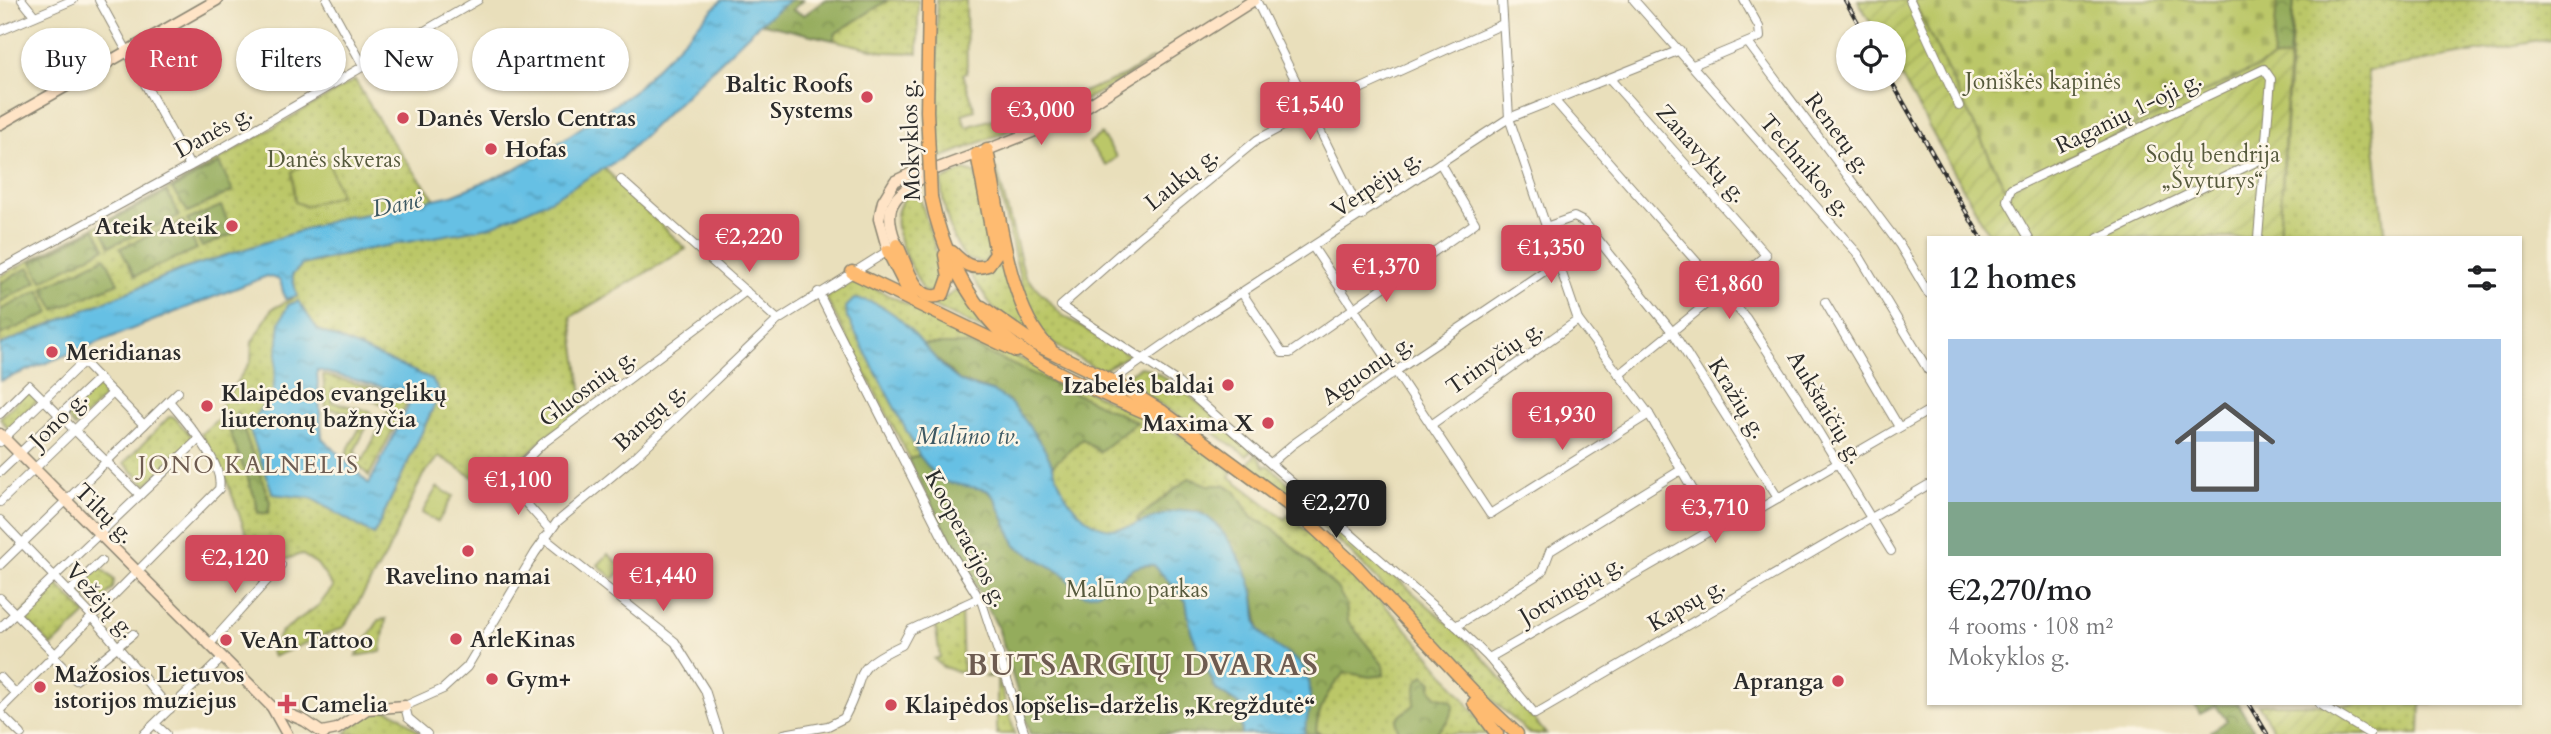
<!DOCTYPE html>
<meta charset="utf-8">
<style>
body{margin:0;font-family:Cardo,serif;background:#f6f6f6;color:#202124;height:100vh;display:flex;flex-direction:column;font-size:26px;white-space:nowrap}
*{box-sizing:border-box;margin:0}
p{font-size:23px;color:#757577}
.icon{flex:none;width:38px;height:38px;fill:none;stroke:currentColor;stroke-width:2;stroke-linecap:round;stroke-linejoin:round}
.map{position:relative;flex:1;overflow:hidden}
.sheet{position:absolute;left:1927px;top:236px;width:595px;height:469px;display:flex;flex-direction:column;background:#fff;border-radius:0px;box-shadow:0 2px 5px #0004}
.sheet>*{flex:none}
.top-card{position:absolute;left:21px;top:28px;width:665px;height:63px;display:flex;gap:14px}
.controls{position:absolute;left:1836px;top:21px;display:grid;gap:14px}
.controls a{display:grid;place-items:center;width:70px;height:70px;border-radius:50%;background:#fff;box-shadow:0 2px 5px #0004;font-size:35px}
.price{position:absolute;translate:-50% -60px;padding:0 16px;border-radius:7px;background:#d1495b;color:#fff;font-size:23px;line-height:46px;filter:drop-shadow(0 2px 4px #0008)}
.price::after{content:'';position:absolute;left:50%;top:42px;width:21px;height:16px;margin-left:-10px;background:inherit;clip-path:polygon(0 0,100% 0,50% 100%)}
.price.on{background:#222;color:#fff}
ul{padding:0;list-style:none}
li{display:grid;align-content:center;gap:14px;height:371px;padding:0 21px}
li span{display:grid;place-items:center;height:217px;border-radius:0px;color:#555}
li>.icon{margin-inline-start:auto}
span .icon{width:126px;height:126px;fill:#fffc;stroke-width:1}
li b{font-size:30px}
h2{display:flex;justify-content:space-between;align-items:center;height:84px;padding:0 21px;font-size:30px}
.chip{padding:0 24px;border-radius:32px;background:#fff;box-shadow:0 2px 5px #0004;font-size:24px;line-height:63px}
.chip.on{background:#d1495b;color:#fff}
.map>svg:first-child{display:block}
.grass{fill:url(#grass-dots);stroke:#73794a;stroke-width:2;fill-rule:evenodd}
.forest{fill:url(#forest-crowns);stroke:#606c44;stroke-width:2}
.cemetery{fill:url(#cemetery-stones);stroke:#73794a;stroke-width:2}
.garden{fill:url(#garden-furrows);stroke:#73794a;stroke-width:2}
.pitch{fill:#bbc768;stroke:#73794a;stroke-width:2}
.water{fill:url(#water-ripples);stroke:#487688;stroke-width:2;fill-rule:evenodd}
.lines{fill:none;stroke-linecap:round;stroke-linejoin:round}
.street-casing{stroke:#8a8573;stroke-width:10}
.secondary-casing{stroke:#8a8573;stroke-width:13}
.primary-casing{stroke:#8a8573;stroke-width:15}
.street{stroke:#fff;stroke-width:8}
.secondary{stroke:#ffe4c6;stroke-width:10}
.primary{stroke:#febb71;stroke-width:12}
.rail-casing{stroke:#2b2b2b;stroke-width:4.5}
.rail{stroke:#fcf5e5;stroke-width:2;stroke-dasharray:5;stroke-linecap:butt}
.primary-bridge-casing{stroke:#8a8573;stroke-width:15;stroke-linecap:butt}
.primary-bridge{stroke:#febb71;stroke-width:12}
.poi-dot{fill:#d1495b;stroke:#fcf5e5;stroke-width:2.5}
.labels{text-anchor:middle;stroke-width:5;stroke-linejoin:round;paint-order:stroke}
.park-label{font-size:23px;fill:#565a3d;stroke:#fcf5e5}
.poi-label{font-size:23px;font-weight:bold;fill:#2b2b2b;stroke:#fcf5e5;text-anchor:start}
.street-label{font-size:23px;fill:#2b2b2b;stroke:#fcf5e5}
.water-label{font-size:24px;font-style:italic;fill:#3d5862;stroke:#fcf5e5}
.neighbourhood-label{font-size:24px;letter-spacing:2px;fill:#6e5c51;stroke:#fcf5e5}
.district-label{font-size:30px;font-weight:bold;letter-spacing:2px;fill:#6e5c51;stroke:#fcf5e5}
</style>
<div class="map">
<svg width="2551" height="734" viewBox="0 0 2551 734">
<defs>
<pattern id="grass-dots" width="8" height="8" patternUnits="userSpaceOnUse" patternTransform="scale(1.75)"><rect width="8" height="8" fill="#bbc768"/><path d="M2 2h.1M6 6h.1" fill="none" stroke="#a1ab5a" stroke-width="1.8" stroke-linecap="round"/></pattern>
<pattern id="forest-crowns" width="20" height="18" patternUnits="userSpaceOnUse" patternTransform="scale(1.75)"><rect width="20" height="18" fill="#94ac5c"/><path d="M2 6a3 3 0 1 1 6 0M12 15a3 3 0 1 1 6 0" fill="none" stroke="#798c4c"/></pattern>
<pattern id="cemetery-stones" width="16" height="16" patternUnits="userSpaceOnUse" patternTransform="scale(1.75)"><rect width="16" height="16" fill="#bbc768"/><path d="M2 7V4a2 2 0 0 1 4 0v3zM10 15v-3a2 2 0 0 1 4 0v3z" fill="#a1ab5a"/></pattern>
<pattern id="garden-furrows" width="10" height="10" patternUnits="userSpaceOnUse" patternTransform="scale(1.75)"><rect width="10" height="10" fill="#bbc768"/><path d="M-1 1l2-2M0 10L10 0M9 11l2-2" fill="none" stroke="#a1ab5a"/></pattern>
<pattern id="water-ripples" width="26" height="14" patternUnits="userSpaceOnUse" patternTransform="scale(1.75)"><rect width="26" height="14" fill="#66c0e4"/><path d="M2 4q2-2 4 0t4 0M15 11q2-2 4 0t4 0" fill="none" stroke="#549cb9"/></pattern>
</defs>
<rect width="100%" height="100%" fill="#fcf5e5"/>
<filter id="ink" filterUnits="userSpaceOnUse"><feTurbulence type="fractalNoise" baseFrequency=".0143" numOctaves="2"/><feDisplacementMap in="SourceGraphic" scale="14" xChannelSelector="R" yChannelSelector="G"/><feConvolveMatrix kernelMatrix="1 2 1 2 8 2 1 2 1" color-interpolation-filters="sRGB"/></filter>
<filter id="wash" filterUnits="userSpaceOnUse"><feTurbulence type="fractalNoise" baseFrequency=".00686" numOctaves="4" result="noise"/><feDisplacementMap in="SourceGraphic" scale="28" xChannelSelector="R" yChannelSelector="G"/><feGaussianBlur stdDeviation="1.57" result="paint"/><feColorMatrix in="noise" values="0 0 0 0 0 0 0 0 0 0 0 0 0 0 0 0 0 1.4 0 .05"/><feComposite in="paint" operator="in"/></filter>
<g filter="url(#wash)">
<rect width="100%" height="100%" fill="#e9dfbb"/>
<!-- grass -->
<g class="grass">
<path d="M 888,0 L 918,0 L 918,53 L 885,52 L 833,40 L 836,33 Z"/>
<path d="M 937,0 L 966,0 L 967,73 L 963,74 L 975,110 L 962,114 L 966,127 L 1083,92 L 1124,76 L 1153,58 L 1121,81 L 1081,102 L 938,159 Z"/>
<path d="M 2294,0 L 2551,0 L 2551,39 L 2367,71 L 2385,238 L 2279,238 Z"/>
<path d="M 355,80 L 390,139 L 435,199 L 352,217 L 349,215 L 181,270 L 0,345 L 0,276 L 170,188 Z"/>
<path d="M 604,168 L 686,249 L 571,317 L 584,409 L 539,442 L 496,486 L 486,485 L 439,456 L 423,475 L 386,555 L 344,627 L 273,657 L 271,651 L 281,632 L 319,605 L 333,587 L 317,564 L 301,554 L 287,559 L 274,556 L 246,533 L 223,471 L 201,434 L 218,419 L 223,402 L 251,361 L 252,342 L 272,309 L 297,296 L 292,275 L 302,265 L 522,213 ZM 298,301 L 318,330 L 432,379 L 440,393 L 374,535 L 311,498 L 248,425 L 273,393 L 288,305 ZM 237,412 L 270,502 L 268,513 L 258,512 L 256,500 L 228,426 Z"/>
<path d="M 964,170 L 975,173 L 993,249 L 984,263 L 966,259 C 950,237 943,207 941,181 Z"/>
<path d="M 997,170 L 1025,276 L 1062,315 L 1130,355 L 1101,371 L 1046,340 L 1027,308 L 995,172 Z"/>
<path d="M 918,188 C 923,215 946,270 942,291 L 924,292 C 909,261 874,210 918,188 Z"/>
<path d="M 1000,254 L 1033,337 L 994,309 L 967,270 Z"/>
<path d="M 857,280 L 1190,440 L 1232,471 L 1230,477 L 1285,519 L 1288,515 C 1364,577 1433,653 1489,734 L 1030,734 L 998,627 L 825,296 Z"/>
<path d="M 914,289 L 942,300 L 957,290 L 998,337 L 917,298 Z"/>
<path d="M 1140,367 C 1163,367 1232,433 1252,450 L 1247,456 L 1198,422 L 1194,426 L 1124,381 L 1124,377 Z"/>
<path d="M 323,375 L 410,397 L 369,476 L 346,453 L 363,422 L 357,422 L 359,415 L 326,408 ZM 332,390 L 391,406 L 363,460 L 354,452 L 372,416 L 370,411 L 332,402 Z"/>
<path d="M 99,384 L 108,393 L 75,427 L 66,417 Z"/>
<path d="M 29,390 L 39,399 L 8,428 L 0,418 Z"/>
<path d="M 169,417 L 174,417 L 194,439 L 146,485 L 124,463 Z"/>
<path d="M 1256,453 L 1265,467 L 1268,465 L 1459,633 L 1489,664 L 1546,734 L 1529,734 C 1506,711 1481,692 1459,668 C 1391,594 1330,524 1248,464 Z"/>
<path d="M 99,566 L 114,580 L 113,588 L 99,603 L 95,598 L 91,602 L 82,592 L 85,589 L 80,583 Z"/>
<path d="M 55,582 L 86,614 L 52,646 L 21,615 Z"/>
<path d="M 961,609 L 963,673 L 943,667 L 934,659 L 940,657 L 935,623 Z"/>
<path d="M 386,619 L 381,652 L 356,656 L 379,620 Z"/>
<path d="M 997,671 L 998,677 L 1015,734 L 997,734 L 997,677 L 984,677 Z"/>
<path d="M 2330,704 L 2433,704 L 2421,704 L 2420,734 L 2373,734 Z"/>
<path d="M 387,710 L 399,715 L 421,734 L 345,734 L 362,715 Z"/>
</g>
<!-- forest -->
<g class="forest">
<path d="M 790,0 L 803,0 L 792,10 L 804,15 L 825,0 L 888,0 L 836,33 L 833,40 L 759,23 Z"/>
<path d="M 2277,0 L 2294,0 L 2289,57 L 2272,60 Z"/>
<path d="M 219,163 L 233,191 L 188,212 L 172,189 Z"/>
<path d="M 167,192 L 179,216 L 110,246 L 100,226 Z"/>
<path d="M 221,206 L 233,234 L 202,247 L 187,220 Z"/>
<path d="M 183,221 L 197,249 L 135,276 L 120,248 Z"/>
<path d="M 95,229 L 105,248 L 42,281 L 32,262 Z"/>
<path d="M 105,257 L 118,283 L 55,310 L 43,288 Z"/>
<path d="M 29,267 L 37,282 L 0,302 L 0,283 Z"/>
<path d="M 40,290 L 50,313 L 0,335 L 0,310 Z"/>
<path d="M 921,344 L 968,344 L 1137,422 L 1099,452 L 1082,439 L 1052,466 L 1037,437 L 1012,406 L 992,391 L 960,381 Z"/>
<path d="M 237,412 L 270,502 L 268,513 L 258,513 L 256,500 L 228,427 Z"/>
<path d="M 919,455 L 935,475 L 986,490 L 995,498 L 1016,546 L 1065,575 L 1075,590 L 1117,583 L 1135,566 L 1154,565 L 1186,601 L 1191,631 L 1213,683 L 1217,690 L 1240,705 L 1242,734 L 1030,734 L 998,627 L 908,460 Z"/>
<path d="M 1189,478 L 1208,485 L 1225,485 L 1235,491 L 1252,518 L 1273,528 L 1337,588 L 1346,604 L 1348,621 L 1383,665 L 1384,674 C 1369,681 1360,673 1345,673 C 1329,687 1317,711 1316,732 L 1320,734 L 1304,734 L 1310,699 L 1303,667 L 1266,639 L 1259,629 L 1254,596 L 1240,561 L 1213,521 L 1187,510 L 1139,523 L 1137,519 Z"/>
<path d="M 1424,675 L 1432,682 L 1431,689 L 1436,696 L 1451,700 L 1454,705 L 1448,721 L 1435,734 L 1400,734 L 1396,724 L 1397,718 L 1414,705 L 1417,681 Z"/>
<path d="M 2194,704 L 2238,704 L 2256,734 L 2213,734 L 2211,731 L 2227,721 L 2216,706 L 2200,714 Z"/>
</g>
<!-- cemetery -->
<path class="cemetery" d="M 1913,0 L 2277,0 L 2272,60 L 2005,188 Z"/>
<!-- garden -->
<g class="garden">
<path d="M 1858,0 L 1913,0 L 2005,188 L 2272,60 L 2289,57 L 2279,238 L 1991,238 L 1894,64 L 1894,33 L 1876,33 Z"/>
<path d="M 2258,704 L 2330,704 L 2373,734 L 2276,734 Z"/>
</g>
<!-- pitch -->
<g class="pitch">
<path d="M 1101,134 L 1117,157 L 1106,165 L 1089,143 Z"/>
<path d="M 318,155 L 327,158 L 340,195 L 306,206 L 295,202 L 292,172 Z"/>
<path d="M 437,487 L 453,496 L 438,522 L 422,513 Z"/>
<path d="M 608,554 L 624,568 L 613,579 L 598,565 Z"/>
</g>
<!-- water -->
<g class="water">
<path d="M 722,0 L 790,0 L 759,24 L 620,159 L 548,201 L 489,227 L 353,252 L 302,265 L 292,275 L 297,296 L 285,299 L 280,280 L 267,276 L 0,381 L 0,345 L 181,270 L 349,215 L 353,217 L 452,195 L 511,171 L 548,150 L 633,92 Z"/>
<path d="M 854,299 C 904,301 923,356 960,381 C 970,387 981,387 991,391 C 1010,397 1024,419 1035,435 C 1060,466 1054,497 1091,522 C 1130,548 1173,488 1211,520 C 1229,535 1251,575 1254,598 C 1256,608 1254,620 1259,629 C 1269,649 1301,655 1308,676 C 1313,694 1308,716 1304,734 L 1242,734 L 1240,705 L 1217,690 L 1213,683 L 1191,631 L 1186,601 L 1154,565 C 1123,562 1119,592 1084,595 L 1075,590 L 1065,575 L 1016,546 L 995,498 L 987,490 L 945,482 L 935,475 L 919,455 L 847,317 L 846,307 Z"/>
<path d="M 298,301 L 318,330 L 432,379 L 440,393 L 374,535 L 311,498 L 273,494 L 248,425 L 273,393 L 280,322 L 288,305 ZM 317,370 L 414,395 L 369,484 L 322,438 Z"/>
</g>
</g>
<g filter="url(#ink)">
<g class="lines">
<defs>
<g id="street">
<path d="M 22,0 L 34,15"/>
<path d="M 99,0 L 190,166"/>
<path d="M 327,0 L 364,67"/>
<path d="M 1256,0 L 1362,216"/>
<path d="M 1502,0 L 1509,118 L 1578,320 L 1649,414 L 1715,528"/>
<path d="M 1634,0 L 1858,254 L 1928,370"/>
<path d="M 1910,0 L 1959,106"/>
<path d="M 1503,24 L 1311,111 L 1257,140 L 1138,238 L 1061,306 L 1176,381 L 1456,626 L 1489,658 L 1535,714 L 1928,485"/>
<path d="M 0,31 L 73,0"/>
<path d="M 1748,43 L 1899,244 L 1928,293"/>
<path d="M 1693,65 L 1760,37 L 1759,27 L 1744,0"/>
<path d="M 1609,78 L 1766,255 L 1619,375"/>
<path d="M 1554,100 L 1746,318 L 1801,403 L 1891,551"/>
<path d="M 621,180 L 778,320"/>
<path d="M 1546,227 L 1574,217 L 1584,222 L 1674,334 L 1778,498"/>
<path d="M 2029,238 L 2007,200 L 2011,189 L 2264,69 L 2271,79 L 2258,238"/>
<path d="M 2098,238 L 2264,158"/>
<path d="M 1313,247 L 1490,514 L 1649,414"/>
<path d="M 0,270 L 205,158 L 478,0"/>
<path d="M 818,292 L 948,548 L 982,603 L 1025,734"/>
<path d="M 1242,293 L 1282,353 L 1290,353 L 1475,223 L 1440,163"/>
<path d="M 1825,302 L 1899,427"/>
<path d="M 1112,381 L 1199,320 L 1509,118 L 1680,50"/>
<path d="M 0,414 L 29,385 L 140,495"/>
<path d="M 1431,425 L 1578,320"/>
<path d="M 0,442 L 83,362 L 144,425"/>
<path d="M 1271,463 L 1292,445 L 1396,371 L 1558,262"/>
<path d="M 0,472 L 99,378"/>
<path d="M 0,502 L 113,393"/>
<path d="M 0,520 L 90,614 L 170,709"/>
<path d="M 550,530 L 509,484 L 514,472 L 542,444 L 746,291"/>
<path d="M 544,538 L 675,642 L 705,690 L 719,734"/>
<path d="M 0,565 L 178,392"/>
<path d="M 69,592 L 101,561"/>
<path d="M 0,598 L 55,654"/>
<path d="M 1456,626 L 1542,572 L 1550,551 L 1681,470"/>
<path d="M 0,628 L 199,439"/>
<path d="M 209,645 L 281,565"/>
<path d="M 52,656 L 76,680 L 133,634"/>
<path d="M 1489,658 L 1715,528 L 1728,527 L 1928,411"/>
<path d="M 0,677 L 15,693"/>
<path d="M 2320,704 L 2370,734"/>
<path d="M 0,710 L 219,489 C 225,463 185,421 169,401"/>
<path d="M 0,713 L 21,734"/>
<path d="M 155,724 L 166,734"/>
<path d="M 144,734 L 222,658"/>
<path d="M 427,734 L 408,718 L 405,706 L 443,689 L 467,667 L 535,553 L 557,522 L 635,457 L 778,320 L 891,249"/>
<path d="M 784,734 L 828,726 L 844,718 C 869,672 848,670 902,645 L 910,630 L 979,598"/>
</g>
<g id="secondary">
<path d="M 0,124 L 217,0"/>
<path d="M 897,245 C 878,199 900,195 931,171"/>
<path d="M 888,251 L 879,219 L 883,201 L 895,181 L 914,172 L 933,170 L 987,150 L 1070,117 L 1254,0"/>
<path d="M 0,434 L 272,707 L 287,734"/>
<path d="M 272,707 L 305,721 L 324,734"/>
<path d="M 322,732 L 337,729 L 367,709 L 405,706"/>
</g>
<g id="primary">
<path d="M 987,150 C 998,204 1008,312 1050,348"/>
<path d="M 931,197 C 941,246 964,294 998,330 C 1035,370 1118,399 1167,422"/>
<path d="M 897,245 C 906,264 916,307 943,294 L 949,277 L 945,255"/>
<path d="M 888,251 L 913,300"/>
<path d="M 952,252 C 963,263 972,271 988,265 L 996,254 L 977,154"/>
<path d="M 852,272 L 1016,351"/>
<path d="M 982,307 L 1035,344 L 1112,381 L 1163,412 L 1293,508 L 1357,567 L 1487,706 L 1517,734"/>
<path d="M 1474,703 L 1497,734"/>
</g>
</defs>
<!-- street casing -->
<use href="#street" class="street-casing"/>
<!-- secondary casing -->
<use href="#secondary" class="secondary-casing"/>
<!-- primary casing -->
<use href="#primary" class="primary-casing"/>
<!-- street -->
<use href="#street" class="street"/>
<!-- secondary -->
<use href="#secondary" class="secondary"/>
<!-- primary -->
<use href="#primary" class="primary"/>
<defs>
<g id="rail">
<path d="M 1845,0 L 1864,33"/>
<path d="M 1890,79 L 1981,238"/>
<path d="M 2249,704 L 2267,734"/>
</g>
</defs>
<!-- rail casing -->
<use href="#rail" class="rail-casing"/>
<!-- rail -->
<use href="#rail" class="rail"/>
<defs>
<path id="primary-bridge" d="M 929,0 L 927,111 L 931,197"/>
</defs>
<!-- primary-bridge casing -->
<use href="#primary-bridge" class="primary-bridge-casing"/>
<!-- primary-bridge -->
<use href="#primary-bridge" class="primary-bridge"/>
</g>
</g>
<!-- markers -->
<g class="poi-dot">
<circle cx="867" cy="97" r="7"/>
<circle cx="403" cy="118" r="7"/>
<circle cx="491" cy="149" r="7"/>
<circle cx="232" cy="226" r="7"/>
<circle cx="52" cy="352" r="7"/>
<circle cx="1228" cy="385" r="7"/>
<circle cx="207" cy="406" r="7"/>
<circle cx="1268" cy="423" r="7"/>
<circle cx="468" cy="551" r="7"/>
<circle cx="456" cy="639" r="7"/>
<circle cx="226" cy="640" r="7"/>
<circle cx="492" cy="679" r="7"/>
<circle cx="1838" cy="681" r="7"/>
<circle cx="40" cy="687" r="7"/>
<path d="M283.5 693.5h7v7h7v7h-7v7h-7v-7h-7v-7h7z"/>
<circle cx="891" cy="705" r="7"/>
</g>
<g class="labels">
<!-- park labels -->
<g class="park-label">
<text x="2043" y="89">Joniškės kapinės</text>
<text x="2213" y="162">Sodų bendrija<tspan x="2213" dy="26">„Švyturys“</tspan></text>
<text x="334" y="167">Danės skveras</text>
<text x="1137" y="597">Malūno parkas</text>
</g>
<!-- poi labels -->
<g class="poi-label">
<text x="853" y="92" text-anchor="end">Baltic Roofs<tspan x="853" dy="26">Systems</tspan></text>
<text x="417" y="126">Danės Verslo Centras</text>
<text x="505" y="157">Hofas</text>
<text x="218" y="234" text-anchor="end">Ateik Ateik</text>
<text x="66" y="360">Meridianas</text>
<text x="1214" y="393" text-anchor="end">Izabelės baldai</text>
<text x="221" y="401">Klaipėdos evangelikų<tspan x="221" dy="26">liuteronų bažnyčia</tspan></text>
<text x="1254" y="431" text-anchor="end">Maxima X</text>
<text x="468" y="584" text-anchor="middle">Ravelino namai</text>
<text x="470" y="647">ArleKinas</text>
<text x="240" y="648">VeAn Tattoo</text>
<text x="54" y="682">Mažosios Lietuvos<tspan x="54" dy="26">istorijos muziejus</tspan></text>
<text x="506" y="687">Gym+</text>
<text x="1824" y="689" text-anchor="end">Apranga</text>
<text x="301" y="712">Camelia</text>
<text x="905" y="713">Klaipėdos lopšelis-darželis „Kregždutė“</text>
</g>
<!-- street labels -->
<g class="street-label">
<text transform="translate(2128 112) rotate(-26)" y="8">Raganių 1-oji g.</text>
<text transform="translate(213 131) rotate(-29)" y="8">Danės g.</text>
<text transform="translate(1839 133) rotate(53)" y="8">Renetų g.</text>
<text transform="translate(910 140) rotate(-92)" y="8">Mokyklos g.</text>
<text transform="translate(1702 153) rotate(48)" y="8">Zanavykų g.</text>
<text transform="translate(1806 165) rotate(49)" y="8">Technikos g.</text>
<text transform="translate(1181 178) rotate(-39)" y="8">Laukų g.</text>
<text transform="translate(1376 183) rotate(-34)" y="8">Verpėjų g.</text>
<text transform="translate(1494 357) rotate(-35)" y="8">Trinyčių g.</text>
<text transform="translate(1367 369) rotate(-35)" y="8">Aguonų g.</text>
<text transform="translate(587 387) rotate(-37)" y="8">Gluosnių g.</text>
<text transform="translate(1738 398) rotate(58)" y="8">Kražių g.</text>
<text transform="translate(1826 407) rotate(59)" y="8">Aukštaičių g.</text>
<text transform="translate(649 416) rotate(-43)" y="8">Bangų g.</text>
<text transform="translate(58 419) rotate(-45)" y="8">Jono g.</text>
<text transform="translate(105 513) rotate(45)" y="8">Tiltų g.</text>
<text transform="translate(967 538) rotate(62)" y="8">Kooperacijos g.</text>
<text transform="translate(1571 589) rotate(-30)" y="8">Jotvingių g.</text>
<text transform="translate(101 600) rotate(48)" y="8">Vežėjų g.</text>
<text transform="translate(1686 604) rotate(-30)" y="8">Kapsų g.</text>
</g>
<!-- water labels -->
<g class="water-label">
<text transform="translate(397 204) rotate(-12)" y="8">Danė</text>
<text x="967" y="444">Malūno tv.</text>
</g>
<!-- neighbourhood labels -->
<g class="neighbourhood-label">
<text x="249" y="473">JONO KALNELIS</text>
</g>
<!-- district labels -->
<g class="district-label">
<text x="1143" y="675">BUTSARGIŲ DVARAS</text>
</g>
</g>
</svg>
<div class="controls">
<a><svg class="icon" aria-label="locate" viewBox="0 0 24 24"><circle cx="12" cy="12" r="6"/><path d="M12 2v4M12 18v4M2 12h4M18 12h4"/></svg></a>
</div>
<b class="price" style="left:1310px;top:142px">€1,540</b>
<b class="price" style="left:1041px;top:147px">€3,000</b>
<b class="price" style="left:749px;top:274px">€2,220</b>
<b class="price" style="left:1551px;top:285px">€1,350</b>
<b class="price" style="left:1386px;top:304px">€1,370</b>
<b class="price" style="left:1729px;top:321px">€1,860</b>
<b class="price" style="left:1562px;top:452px">€1,930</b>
<b class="price" style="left:518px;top:517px">€1,100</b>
<b class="price on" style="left:1336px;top:540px">€2,270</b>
<b class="price" style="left:1715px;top:545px">€3,710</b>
<b class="price" style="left:235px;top:595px">€2,120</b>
<b class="price" style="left:663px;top:613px">€1,440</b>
<div class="top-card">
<a class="chip">Buy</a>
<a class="chip on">Rent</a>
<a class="chip">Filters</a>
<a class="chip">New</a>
<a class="chip">Apartment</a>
</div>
<section class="sheet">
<h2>12 homes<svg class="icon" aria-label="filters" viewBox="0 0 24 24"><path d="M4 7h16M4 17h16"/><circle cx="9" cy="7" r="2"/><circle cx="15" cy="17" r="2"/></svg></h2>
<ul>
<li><span style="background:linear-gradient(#a9c7e8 75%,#7fa58c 0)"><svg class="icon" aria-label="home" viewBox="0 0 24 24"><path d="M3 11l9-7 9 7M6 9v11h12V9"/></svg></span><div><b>€2,270/mo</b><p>4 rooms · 108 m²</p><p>Mokyklos g.</p></div></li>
</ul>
</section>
</div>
